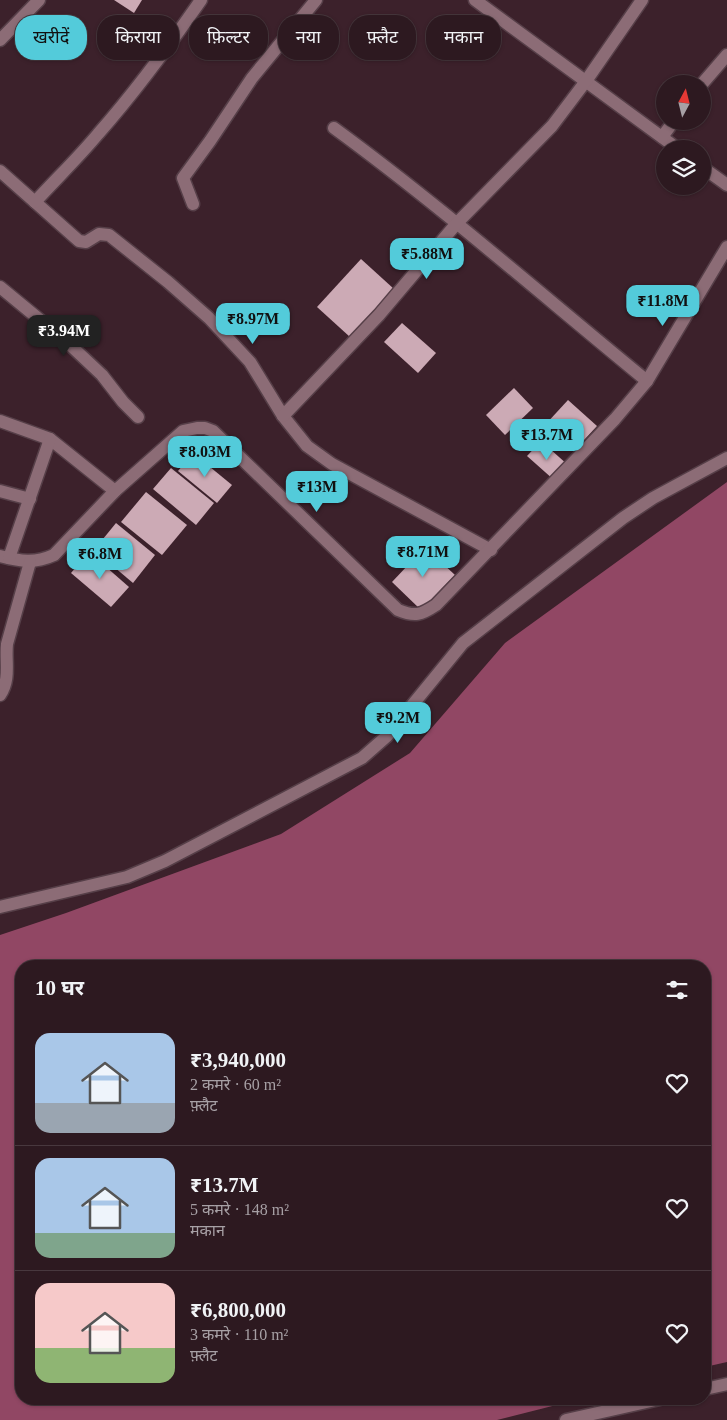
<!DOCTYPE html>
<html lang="hi">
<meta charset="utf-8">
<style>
body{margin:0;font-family:"Times New Roman","Noto Sans Devanagari",serif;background:#352229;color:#f1f3f6;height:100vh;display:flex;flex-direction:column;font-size:19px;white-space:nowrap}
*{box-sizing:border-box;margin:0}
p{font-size:16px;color:#a7a0a5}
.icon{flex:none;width:28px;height:28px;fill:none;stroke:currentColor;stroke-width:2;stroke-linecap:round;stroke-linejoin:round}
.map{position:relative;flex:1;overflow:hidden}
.details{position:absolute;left:15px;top:960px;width:696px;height:445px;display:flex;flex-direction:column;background:#2d1920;border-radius:20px;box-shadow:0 1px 4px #0004,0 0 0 1px #48383e}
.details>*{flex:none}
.hud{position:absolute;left:15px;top:15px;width:698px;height:45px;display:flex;gap:10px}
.needle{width:32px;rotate:7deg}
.fabs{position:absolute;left:656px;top:75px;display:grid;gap:10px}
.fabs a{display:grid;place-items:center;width:55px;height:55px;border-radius:50%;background:#2d1920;box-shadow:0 1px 4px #0004,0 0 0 1px #48383e;font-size:25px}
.price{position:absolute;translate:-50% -42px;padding:0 11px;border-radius:10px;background:#53cbda;color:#111;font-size:16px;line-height:32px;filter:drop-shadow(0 1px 2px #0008)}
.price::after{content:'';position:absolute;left:50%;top:30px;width:15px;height:11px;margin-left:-8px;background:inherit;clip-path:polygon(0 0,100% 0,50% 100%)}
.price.selected{background:#222;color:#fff}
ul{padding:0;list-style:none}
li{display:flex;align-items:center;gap:15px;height:125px;padding:0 20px}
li+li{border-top:1px solid #48383e}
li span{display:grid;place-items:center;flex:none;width:140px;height:100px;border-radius:15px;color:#555}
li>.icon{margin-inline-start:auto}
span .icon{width:60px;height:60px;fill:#fffc;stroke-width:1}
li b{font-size:21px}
h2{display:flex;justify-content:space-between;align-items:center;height:60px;padding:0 20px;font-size:21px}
.chip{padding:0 18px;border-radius:20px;background:#2d1920;box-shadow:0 1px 4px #0004,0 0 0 1px #48383e;font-size:18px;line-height:45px}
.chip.selected{background:#53cbda;color:#111}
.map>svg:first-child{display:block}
.water{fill:#914764}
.building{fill:#ccaab5}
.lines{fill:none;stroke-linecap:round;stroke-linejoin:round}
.minor-casing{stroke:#563f48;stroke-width:15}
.minor{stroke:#8c6c76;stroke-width:12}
</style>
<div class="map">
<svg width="727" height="1420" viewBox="0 0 727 1420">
<rect width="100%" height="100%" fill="#3c212b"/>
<!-- water -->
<path class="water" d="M 727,482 L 727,1362 L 705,1367 L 705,966 L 21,966 L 21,1399 L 580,1399 L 497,1420 L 0,1420 L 0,935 L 66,913 L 281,834 L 410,753 L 505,643 Z"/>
<!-- building -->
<g class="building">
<path d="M 114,0 L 142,0 L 134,13 Z"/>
<path d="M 361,259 L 394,289 L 350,337 L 317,307 Z"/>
<path d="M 402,323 L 436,353 L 418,373 L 384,342 Z"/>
<path d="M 514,388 L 533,408 L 505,435 L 486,415 Z"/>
<path d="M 568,400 L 597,426 L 574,451 L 545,425 Z"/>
<path d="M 541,441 L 568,465 L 554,480 L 527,456 Z"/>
<path d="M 193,453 L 232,485 L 217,503 L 178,471 Z"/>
<path d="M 171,468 L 214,503 L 196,525 L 153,489 Z"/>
<path d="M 146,492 L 187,525 L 162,555 L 121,522 Z"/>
<path d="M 116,523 L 155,555 L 133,583 L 94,550 Z"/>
<path d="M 425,547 L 455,575 L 421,610 L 392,582 Z"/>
<path d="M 89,552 L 129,587 L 111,607 L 71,573 Z"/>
</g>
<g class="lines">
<defs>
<g id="minor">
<path d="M 475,0 L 678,149"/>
<path d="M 0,40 L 39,0"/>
<path d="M 702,84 L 727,55"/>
<path d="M 334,128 C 442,207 543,296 647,381"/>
<path d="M 662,137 L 674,121"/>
<path d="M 702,167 L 727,185"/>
<path d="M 0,171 L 79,241 L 86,242 L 99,234 L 109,235 L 168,282 L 209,318 L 250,362 L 283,416 L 307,446 L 332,464 L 491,550"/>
<path d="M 35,202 C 56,179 78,158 98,134 C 135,92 169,46 201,0"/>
<path d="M 193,204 L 183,178 L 210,141 L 252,78 L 316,0"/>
<path d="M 0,287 L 68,343 L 102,375 L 123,402 L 138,417"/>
<path d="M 283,416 L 379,315 L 457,223 L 552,126 L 586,81 L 642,0"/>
<path d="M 0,421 L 50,439 L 115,491"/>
<path d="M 0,491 L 30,499"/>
<path d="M 0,556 C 20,561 34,564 54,555 L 115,491 L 183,431 L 197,428 L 205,428 L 213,431 L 398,610 C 415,617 421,615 436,605 L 615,419 L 647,381 L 727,247"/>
<path d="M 9,558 L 50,439"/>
<path d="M 0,695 C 11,679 5,661 7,644 L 30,562"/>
<path d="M 0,907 L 127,877 L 165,861 L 362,758 L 387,736 L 463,643 L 623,518 L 653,498 L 727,458"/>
<path d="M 705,1389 L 727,1384"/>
<path d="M 566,1420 L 660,1399"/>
</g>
</defs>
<!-- minor casing -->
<use href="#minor" class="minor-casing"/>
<!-- minor -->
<use href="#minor" class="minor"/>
</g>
</svg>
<div class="fabs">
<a><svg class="needle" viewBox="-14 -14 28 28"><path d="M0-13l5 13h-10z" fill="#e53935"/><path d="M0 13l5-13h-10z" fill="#a7a0a5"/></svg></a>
<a><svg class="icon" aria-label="layers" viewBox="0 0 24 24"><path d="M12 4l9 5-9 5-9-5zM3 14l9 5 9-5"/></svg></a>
</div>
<b class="price" style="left:427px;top:280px">₹5.88M</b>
<b class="price" style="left:663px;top:327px">₹11.8M</b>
<b class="price" style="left:253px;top:345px">₹8.97M</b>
<b class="price selected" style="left:64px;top:357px">₹3.94M</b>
<b class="price" style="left:547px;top:461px">₹13.7M</b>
<b class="price" style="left:205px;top:478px">₹8.03M</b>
<b class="price" style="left:317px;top:513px">₹13M</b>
<b class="price" style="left:423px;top:578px">₹8.71M</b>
<b class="price" style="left:100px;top:580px">₹6.8M</b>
<b class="price" style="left:398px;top:744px">₹9.2M</b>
<div class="hud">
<a class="chip selected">खरीदें</a>
<a class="chip">किराया</a>
<a class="chip">फ़िल्टर</a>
<a class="chip">नया</a>
<a class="chip">फ़्लैट</a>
<a class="chip">मकान</a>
</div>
<section class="details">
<h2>10 घर<svg class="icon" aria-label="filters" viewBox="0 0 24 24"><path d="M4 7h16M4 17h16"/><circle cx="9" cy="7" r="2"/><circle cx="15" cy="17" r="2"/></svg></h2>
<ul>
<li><span style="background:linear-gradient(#a9c7e8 70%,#9aa5b1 0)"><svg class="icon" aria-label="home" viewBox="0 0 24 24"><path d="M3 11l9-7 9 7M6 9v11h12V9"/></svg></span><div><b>₹3,940,000</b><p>2 कमरे · 60 m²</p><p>फ़्लैट</p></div><svg class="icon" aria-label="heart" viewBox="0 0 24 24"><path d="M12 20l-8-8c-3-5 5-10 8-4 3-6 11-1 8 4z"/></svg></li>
<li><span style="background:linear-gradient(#a9c7e8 75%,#7fa58c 0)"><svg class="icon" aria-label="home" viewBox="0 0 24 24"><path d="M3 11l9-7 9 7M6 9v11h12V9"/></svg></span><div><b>₹13.7M</b><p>5 कमरे · 148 m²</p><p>मकान</p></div><svg class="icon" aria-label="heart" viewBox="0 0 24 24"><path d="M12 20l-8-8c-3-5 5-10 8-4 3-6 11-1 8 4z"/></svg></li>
<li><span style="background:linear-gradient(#f6c9c9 65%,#8fb573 0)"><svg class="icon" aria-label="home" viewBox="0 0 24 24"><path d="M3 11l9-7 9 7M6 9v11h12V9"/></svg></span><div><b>₹6,800,000</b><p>3 कमरे · 110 m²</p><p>फ़्लैट</p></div><svg class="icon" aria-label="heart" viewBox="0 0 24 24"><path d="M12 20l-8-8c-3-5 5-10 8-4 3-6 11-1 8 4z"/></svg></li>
</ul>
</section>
</div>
